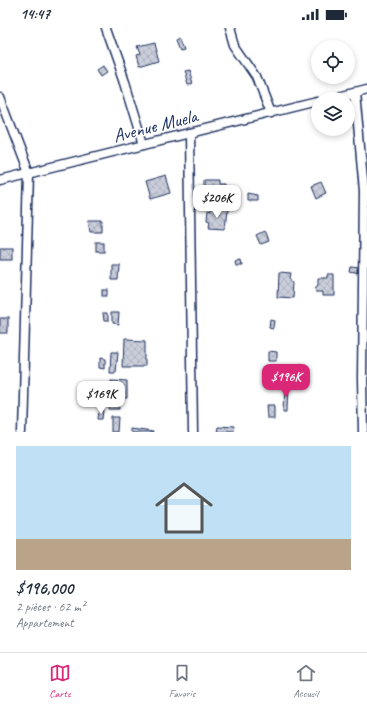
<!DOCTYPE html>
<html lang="fr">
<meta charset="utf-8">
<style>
body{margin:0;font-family:Caveat,sans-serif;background:#f2f2f3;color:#1f2937;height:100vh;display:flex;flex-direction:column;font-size:15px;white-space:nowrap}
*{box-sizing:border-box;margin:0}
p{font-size:13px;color:#747a83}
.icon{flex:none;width:22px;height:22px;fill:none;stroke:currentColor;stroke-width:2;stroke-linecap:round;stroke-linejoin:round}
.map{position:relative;height:404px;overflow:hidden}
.side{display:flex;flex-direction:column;background:#fff;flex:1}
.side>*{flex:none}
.tools{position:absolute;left:311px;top:12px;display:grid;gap:8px}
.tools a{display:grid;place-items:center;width:44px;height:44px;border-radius:50%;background:#fff;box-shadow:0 2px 6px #0003;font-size:20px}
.price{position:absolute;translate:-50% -34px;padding:0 9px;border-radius:8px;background:#fff;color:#222;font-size:13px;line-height:26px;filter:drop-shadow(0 1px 2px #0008)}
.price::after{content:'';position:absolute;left:50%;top:24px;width:12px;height:9px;margin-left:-6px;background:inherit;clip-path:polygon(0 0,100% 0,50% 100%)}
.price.active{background:#db2777;color:#fff}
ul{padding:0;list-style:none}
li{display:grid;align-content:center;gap:8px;height:212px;padding:0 16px}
li span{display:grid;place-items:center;height:124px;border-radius:0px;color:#555}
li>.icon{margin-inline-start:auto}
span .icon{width:72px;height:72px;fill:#fffc;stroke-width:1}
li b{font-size:17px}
.status{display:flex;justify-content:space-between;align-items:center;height:28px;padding:0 20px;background:#fff;direction:ltr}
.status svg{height:11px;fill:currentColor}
.tabs{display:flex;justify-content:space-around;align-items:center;height:56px;border-top:1px solid #e0e1e3;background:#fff;font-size:11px;color:#747a83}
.tabs a{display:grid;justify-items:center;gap:2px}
.tabs .active{color:#db2777}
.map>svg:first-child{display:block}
.building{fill:url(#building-cross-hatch);stroke:#1b2f5e}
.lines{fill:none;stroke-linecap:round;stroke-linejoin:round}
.minor-casing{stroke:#1b2f5e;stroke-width:11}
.minor{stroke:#fff;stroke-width:8}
.labels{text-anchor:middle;stroke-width:3;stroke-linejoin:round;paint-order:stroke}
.street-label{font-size:19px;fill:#1b2f5e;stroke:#fff}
</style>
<div class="status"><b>14:47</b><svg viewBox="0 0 49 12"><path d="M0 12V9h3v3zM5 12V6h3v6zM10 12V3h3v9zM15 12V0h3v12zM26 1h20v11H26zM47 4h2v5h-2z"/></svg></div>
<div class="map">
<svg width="367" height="404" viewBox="0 0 367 404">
<defs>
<pattern id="building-cross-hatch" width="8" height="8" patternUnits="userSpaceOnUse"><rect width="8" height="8" fill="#caceda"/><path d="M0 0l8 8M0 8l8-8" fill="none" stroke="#adb1be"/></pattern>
</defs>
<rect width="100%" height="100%" fill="#fff"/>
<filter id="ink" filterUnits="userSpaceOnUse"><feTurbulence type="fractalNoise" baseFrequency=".025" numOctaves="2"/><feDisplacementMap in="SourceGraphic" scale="8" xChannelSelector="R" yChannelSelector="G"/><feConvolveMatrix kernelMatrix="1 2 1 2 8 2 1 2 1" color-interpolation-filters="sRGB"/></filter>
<g filter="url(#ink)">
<!-- building -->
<g class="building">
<path d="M 180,8 L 184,19 L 180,20 L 176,10 Z"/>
<path d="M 154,15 L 159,33 L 139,39 L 136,28 L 140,27 L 137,19 Z"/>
<path d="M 103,37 L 107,43 L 101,47 L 97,41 Z"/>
<path d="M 188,43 L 192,56 L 187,57 L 183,44 Z"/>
<path d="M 166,148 L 171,165 L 150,171 L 145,154 Z"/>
<path d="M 204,152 L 218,152 L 218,156 L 224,156 L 224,167 L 204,166 Z"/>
<path d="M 321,154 L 326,165 L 316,170 L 311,158 Z"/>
<path d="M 248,166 L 258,168 L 258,173 L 248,173 Z"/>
<path d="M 210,180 L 227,182 L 225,201 L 208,200 L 209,195 L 206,194 L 207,185 L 210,186 Z"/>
<path d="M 89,193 L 103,193 L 103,204 L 91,204 Z"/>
<path d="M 265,204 L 269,214 L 261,217 L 257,208 Z"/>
<rect x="96" y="214" width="8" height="9"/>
<rect x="0" y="219" width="12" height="12"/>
<path d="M 241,231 L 242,236 L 236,236 L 235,232 Z"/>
<path d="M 111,236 L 119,236 L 118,252 L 111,252 Z"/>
<path d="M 352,239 L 360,240 L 360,246 L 351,244 Z"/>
<path d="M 279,245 L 291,246 L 290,251 L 294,254 L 293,270 L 278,269 Z"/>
<path d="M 328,247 L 334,247 L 334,267 L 323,267 L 323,263 L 316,263 L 315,260 L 318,257 L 318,250 L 328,250 Z"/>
<rect x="104" y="262" width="5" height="6"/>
<path d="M 112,284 L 119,284 L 118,297 L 112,296 Z"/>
<path d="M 103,285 L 108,285 L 108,293 L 104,293 Z"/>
<rect x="0" y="291" width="8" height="14"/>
<path d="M 271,291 L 275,292 L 274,300 L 270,299 Z"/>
<path d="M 124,311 L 147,312 L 147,338 L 123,338 Z"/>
<path d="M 268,323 L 276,324 L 276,333 L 268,333 Z"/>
<path d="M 111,324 L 118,324 L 116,343 L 110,343 Z"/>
<path d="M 100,330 L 105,331 L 105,340 L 100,339 Z"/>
<rect x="285" y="338" width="15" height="10"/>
<path d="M 111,351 L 127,352 L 127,371 L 124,371 L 123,375 L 120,375 L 120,382 L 110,382 Z"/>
<path d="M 285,357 L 289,357 L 288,382 L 284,382 Z"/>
<path d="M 267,378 L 275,378 L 275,389 L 268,389 Z"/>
<path d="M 99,382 L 104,383 L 103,392 L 98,392 Z"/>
<path d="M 113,390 L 120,390 L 119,404 L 113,404 Z"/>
<path d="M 217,398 L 234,399 L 233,404 L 216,404 Z"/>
<path d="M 132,400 L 154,403 L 154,404 L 132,404 Z"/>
</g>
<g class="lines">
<defs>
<g id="minor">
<path d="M 106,0 L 125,54 L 144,116"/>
<path d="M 230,0 L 235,17 L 257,49 L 271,85"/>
<path d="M 355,64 L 364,163 L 362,351 L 363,404"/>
<path d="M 0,69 L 29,145 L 22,404"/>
<path d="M 327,71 L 367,61"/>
<path d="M 189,105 L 193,404"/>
<path d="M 0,152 L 318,73"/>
</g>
</defs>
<!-- minor casing -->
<use href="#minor" class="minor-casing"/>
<!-- minor -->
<use href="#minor" class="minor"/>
</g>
</g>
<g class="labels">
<!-- street labels -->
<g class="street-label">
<text transform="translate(155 97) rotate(-14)" y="7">Avenue Muela</text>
</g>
</g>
</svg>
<div class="tools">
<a><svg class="icon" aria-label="locate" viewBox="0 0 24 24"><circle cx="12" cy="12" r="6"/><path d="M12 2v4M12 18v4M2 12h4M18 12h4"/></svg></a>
<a><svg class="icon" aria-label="layers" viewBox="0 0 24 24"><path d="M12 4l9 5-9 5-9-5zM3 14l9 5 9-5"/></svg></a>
</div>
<b class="price" style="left:217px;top:191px">$206K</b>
<b class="price active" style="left:286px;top:370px">$196K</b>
<b class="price" style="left:101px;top:387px">$169K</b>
</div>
<section class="side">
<ul>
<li><span style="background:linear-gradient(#bfe0f5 75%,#b9a48a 0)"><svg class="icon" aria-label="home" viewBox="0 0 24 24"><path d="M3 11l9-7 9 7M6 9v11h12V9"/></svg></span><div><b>$196,000</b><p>2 pièces · 62 m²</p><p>Appartement</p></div></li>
</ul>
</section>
<nav class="tabs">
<a class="active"><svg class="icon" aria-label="map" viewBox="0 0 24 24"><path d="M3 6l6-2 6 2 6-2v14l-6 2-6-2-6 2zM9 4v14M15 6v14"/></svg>Carte</a>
<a><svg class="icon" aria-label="saved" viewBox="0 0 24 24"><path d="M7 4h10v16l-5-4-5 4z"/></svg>Favoris</a>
<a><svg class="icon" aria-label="home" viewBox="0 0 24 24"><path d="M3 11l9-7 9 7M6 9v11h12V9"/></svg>Accueil</a>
</nav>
